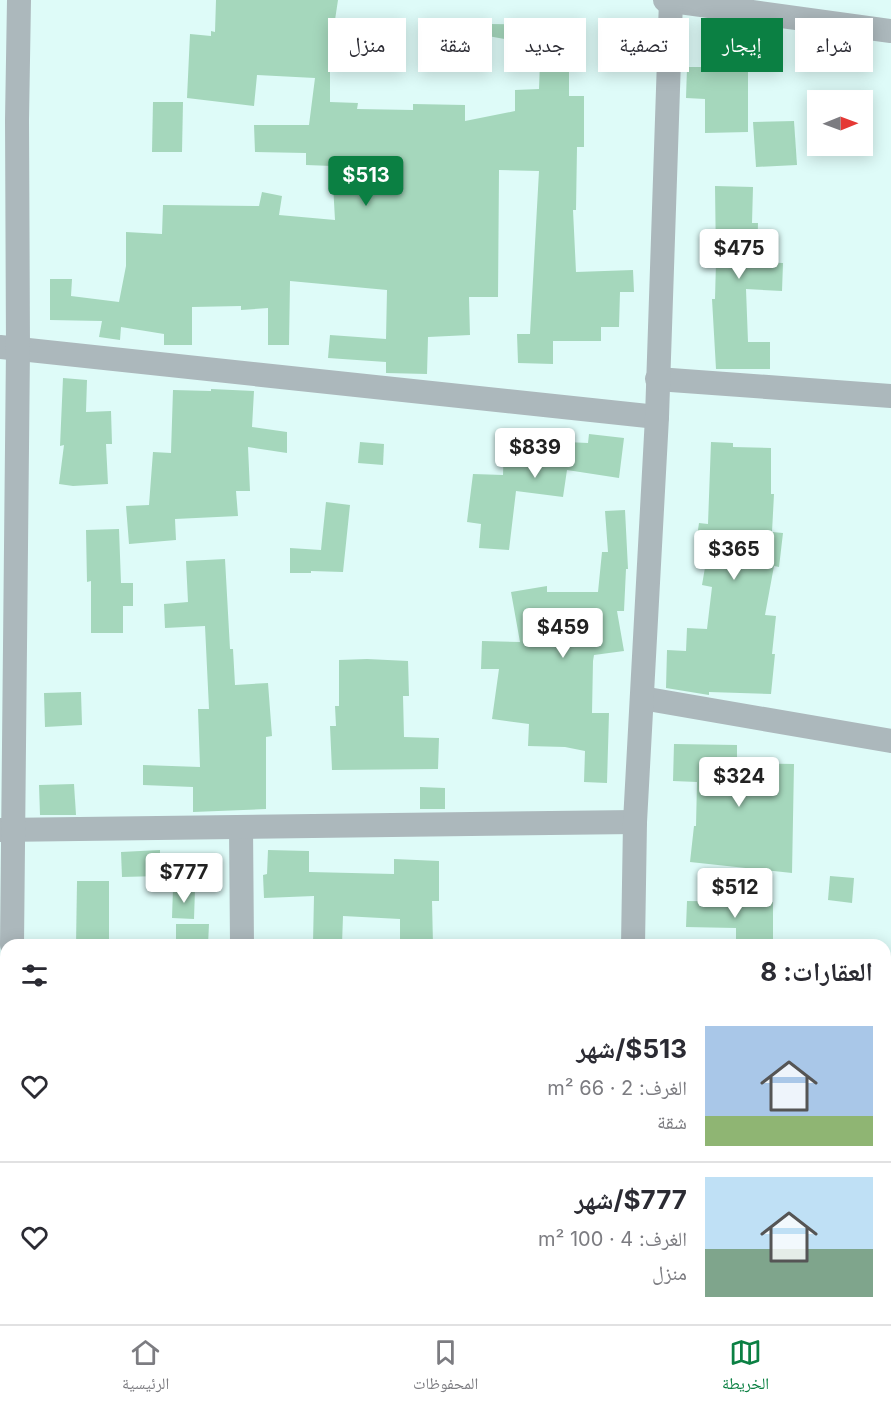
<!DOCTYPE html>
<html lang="ar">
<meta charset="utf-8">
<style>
body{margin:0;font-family:Inter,"Noto Naskh Arabic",sans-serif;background:#f7f7f7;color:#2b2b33;direction:rtl;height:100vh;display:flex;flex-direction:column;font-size:22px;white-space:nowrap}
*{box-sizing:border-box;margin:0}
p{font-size:20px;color:#7c7c81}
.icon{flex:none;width:33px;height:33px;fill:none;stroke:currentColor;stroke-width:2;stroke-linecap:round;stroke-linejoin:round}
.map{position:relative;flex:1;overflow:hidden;direction:ltr}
.drawer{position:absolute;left:0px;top:939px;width:891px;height:386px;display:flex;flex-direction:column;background:#fff;border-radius:18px 18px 0 0;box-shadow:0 3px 15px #0003;direction:rtl}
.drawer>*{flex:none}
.banner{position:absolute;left:18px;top:18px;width:855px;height:54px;direction:rtl;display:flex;gap:12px}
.needle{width:39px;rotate:89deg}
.tools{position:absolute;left:807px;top:90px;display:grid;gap:12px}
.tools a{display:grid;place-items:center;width:66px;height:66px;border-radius:0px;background:#fff;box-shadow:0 3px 15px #0003;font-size:30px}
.price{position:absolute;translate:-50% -51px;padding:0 14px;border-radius:6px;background:#fff;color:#222;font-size:20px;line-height:39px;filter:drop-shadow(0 2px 3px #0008)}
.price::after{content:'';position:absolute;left:50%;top:36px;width:18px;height:14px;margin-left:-9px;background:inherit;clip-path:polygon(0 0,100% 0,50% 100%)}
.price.on{background:#0b8043;color:#fff}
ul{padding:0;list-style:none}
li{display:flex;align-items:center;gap:18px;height:150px;padding:0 18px}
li+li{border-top:2px solid #e1e1e2}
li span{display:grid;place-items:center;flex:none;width:168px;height:120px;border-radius:0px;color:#555}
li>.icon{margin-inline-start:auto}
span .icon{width:72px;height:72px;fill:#fffc;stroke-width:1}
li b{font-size:26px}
h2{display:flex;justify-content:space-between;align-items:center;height:72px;padding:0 18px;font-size:26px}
.tag{padding:0 21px;border-radius:0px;background:#fff;box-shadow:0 3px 15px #0003;font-size:21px;line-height:54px}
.tag.on{background:#0b8043;color:#fff}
.tab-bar{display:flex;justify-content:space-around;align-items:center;height:84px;border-top:2px solid #e1e1e2;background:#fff;font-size:16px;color:#7c7c81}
.tab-bar a{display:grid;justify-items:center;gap:3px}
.tab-bar .on{color:#0b8043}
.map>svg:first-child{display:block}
.building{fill:#a5d7bc}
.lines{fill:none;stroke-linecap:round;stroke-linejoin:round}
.minor{stroke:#acb8bc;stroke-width:24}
</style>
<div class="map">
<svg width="891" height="1324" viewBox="0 0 891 1324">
<rect width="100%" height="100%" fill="#defbf8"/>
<!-- building -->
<g class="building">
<path d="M 216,0 L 338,0 L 330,53 L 381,60 L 380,70 L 330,72 L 330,102 L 358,103 L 357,109 L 413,110 L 413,104 L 465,105 L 465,121 L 515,111 L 515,90 L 539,89 L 540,61 L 569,61 L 569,96 L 584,96 L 584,147 L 577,147 L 576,210 L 573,210 L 576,272 L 633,270 L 634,292 L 620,292 L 619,327 L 601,327 L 601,341 L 553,341 L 553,364 L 518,363 L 517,334 L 530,334 L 539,171 L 499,170 L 498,297 L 469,297 L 470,335 L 428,337 L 427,374 L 386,373 L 386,362 L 328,358 L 330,335 L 386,339 L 387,290 L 290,281 L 289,345 L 268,345 L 268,308 L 241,310 L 241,306 L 192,307 L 192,345 L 164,345 L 164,334 L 121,327 L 120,340 L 99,337 L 102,321 L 50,320 L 50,279 L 72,279 L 71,296 L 119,302 L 126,266 L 126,232 L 162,234 L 163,205 L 259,206 L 262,192 L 282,196 L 279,215 L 335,220 L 332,166 L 306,165 L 306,153 L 255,152 L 254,125 L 309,125 L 315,78 L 257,75 L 254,106 L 187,98 L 190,34 L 211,36 L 211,31 L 215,32 Z"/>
<path d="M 489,24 L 559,25 L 558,49 L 488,36 Z"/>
<path d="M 619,26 L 647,27 L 646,56 L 618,55 Z"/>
<path d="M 706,46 L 748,48 L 748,132 L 705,133 L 705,99 L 686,98 L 687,67 L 705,67 Z"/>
<path d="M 153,102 L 183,102 L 182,152 L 152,152 Z"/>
<path d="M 794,121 L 797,165 L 756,167 L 753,122 Z"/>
<path d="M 715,186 L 753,187 L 752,223 L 758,223 L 757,262 L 783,263 L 782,291 L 746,289 L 748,342 L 770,342 L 770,369 L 716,369 L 712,299 L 715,299 L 716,261 Z"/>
<path d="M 63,378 L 87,380 L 86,412 L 111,411 L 112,444 L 106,444 L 108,484 L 73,486 L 59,484 L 64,445 L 60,446 Z"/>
<path d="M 211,389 L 254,391 L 252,427 L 287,432 L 287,453 L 248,447 L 250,491 L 236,491 L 238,516 L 175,519 L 176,540 L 129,544 L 126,506 L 149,505 L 153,452 L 171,453 L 173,390 L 211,391 Z"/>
<path d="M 589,434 L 624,438 L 619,478 L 567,470 L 563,497 L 516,491 L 509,550 L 479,548 L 481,524 L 467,522 L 473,474 L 503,475 L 504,439 L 588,443 Z"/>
<path d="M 360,442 L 384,444 L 383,465 L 358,463 Z"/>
<path d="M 711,442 L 733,443 L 733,447 L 771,448 L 771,494 L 774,494 L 772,532 L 783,533 L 779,567 L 774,566 L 765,615 L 776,616 L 772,654 L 775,654 L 771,694 L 709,692 L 709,695 L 666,688 L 667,650 L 686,651 L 687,628 L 707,629 L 712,587 L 702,585 L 709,544 L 696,543 L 699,523 L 708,524 Z"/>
<path d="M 326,502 L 350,505 L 343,572 L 311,571 L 311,573 L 290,573 L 290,548 L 321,550 Z"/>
<path d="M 625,510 L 628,569 L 626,569 L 624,611 L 617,611 L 624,651 L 594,655 L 593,661 L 592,713 L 609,713 L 607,783 L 584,782 L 585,751 L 565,747 L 528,746 L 529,724 L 492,719 L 499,669 L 481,669 L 482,641 L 520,642 L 511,592 L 547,586 L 547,592 L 598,592 L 602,552 L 608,552 L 605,511 Z"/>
<path d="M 119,529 L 121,583 L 133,583 L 133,606 L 123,606 L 123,633 L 91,633 L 91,581 L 87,582 L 86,530 Z"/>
<path d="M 225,559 L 230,649 L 233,649 L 235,685 L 268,683 L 272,736 L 266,737 L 266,809 L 193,812 L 193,787 L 143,785 L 143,765 L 200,767 L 198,709 L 209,709 L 205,626 L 165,628 L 164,604 L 188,602 L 186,561 Z"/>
<path d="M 367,659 L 408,661 L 409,696 L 403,696 L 404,737 L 439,738 L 438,769 L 332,770 L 330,726 L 336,726 L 335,706 L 339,706 L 339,660 Z"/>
<path d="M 81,692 L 82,725 L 45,727 L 44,693 Z"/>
<path d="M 674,744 L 737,745 L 737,763 L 794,764 L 792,873 L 690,862 L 694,826 L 696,826 L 697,782 L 673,781 Z"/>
<path d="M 74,784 L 76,815 L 40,815 L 39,785 Z"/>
<path d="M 420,787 L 445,788 L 445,809 L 420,809 Z"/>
<path d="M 160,850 L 160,876 L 122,877 L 121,852 Z"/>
<path d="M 268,850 L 309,851 L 309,872 L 394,874 L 394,859 L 439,861 L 439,901 L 432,901 L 433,945 L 400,945 L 400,919 L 343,916 L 342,944 L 313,943 L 314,896 L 264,898 L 263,875 L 267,874 Z"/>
<path d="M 830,876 L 854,878 L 852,903 L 828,900 Z"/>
<path d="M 77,881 L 109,881 L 109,945 L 76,945 Z"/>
<path d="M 173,888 L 195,889 L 194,919 L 172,918 Z"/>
<path d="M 687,901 L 773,902 L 773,945 L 736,945 L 736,928 L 686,927 Z"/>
<path d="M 176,924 L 209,924 L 208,945 L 176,945 Z"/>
</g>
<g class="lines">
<!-- minor -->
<g class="minor">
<path d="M 665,0 L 891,31"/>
<path d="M 0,347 L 657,417"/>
<path d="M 657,379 L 891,396"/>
<path d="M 642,698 L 891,741"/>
<path d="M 241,827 L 242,945"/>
<path d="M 0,830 L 635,822"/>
<path d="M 12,945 L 18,348 L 17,120 L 19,0"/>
<path d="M 633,945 L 635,822 L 657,417 L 671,0"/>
<path d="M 885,1011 L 891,1011"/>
<path d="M 0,1119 L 6,1119"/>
<path d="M 10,1318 L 10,1324"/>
<path d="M 245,1318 L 245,1324"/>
<path d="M 627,1324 L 627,1318"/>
<path d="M 886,1324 L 891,1292"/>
</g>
</g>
</svg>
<div class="tools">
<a><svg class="needle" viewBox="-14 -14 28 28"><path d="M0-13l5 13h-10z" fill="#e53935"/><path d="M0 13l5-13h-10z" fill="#7c7c81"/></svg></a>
</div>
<b class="price on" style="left:366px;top:207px">$513</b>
<b class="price" style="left:739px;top:280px">$475</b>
<b class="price" style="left:535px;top:479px">$839</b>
<b class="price" style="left:734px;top:581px">$365</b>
<b class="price" style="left:563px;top:659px">$459</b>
<b class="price" style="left:739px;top:808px">$324</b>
<b class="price" style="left:184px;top:904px">$777</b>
<b class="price" style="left:735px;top:919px">$512</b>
<div class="banner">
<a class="tag">شراء</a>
<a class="tag on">إيجار</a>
<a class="tag">تصفية</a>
<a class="tag">جديد</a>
<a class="tag">شقة</a>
<a class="tag">منزل</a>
</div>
<section class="drawer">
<h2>العقارات: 8<svg class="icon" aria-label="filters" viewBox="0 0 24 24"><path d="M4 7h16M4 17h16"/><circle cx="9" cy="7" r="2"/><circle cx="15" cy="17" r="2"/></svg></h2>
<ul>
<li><span style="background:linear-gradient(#a9c7e8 75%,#8fb573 0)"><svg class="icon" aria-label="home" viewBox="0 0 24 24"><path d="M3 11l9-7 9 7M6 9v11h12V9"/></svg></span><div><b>$513/شهر</b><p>الغرف: 2 · 66 m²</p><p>شقة</p></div><svg class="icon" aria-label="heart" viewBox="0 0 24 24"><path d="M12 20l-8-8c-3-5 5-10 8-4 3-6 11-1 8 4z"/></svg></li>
<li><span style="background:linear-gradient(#bfe0f5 60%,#7fa58c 0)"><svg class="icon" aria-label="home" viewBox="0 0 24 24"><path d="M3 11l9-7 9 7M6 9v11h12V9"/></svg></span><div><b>$777/شهر</b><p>الغرف: 4 · 100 m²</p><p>منزل</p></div><svg class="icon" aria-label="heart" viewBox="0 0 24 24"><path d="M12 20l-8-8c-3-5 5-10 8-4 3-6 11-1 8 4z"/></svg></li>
</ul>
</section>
</div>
<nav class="tab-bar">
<a class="on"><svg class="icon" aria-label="map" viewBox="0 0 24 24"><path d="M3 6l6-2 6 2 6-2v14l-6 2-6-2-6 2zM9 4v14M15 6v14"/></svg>الخريطة</a>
<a><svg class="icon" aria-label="saved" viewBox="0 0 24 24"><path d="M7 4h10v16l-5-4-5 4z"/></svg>المحفوظات</a>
<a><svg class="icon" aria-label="home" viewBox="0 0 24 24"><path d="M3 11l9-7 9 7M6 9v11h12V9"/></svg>الرئيسية</a>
</nav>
